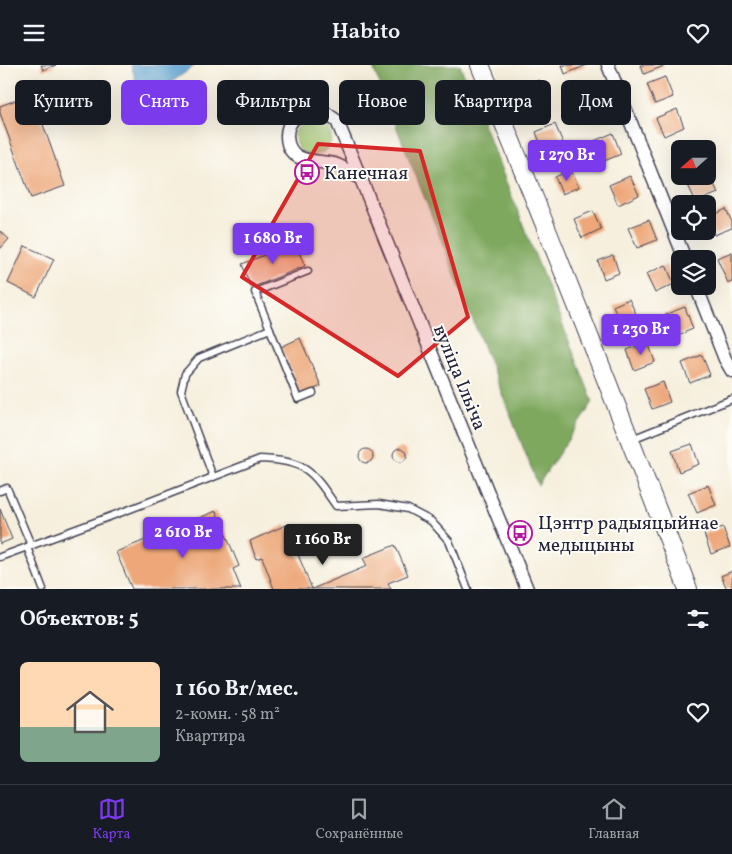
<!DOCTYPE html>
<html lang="ru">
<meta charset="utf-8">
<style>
body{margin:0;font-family:Vollkorn,serif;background:#20242c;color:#f1f3f6;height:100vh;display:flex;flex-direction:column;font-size:19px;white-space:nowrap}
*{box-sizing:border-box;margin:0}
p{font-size:16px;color:#9ea1a6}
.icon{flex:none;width:28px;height:28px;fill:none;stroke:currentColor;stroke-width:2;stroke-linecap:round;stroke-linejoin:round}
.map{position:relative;height:524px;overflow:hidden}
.side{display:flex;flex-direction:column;background:#171b24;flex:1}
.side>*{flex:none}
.hud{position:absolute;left:15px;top:15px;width:702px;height:45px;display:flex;gap:10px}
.needle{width:32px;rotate:249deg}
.fabs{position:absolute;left:671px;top:75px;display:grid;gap:10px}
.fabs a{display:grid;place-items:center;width:45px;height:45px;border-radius:8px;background:#171b24;box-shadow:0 5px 20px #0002;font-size:25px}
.price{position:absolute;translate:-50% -42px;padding:0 11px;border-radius:5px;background:#7c3aed;color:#fff;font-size:16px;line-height:32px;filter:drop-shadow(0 1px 2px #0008)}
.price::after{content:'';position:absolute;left:50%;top:30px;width:15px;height:11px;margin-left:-8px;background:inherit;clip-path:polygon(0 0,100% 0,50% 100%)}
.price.current{background:#222;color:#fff}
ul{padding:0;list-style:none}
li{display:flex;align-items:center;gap:15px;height:125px;padding:0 20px}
li span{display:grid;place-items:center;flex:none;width:140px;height:100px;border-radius:8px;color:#555}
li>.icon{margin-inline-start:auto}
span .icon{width:60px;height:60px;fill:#fffc;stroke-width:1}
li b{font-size:21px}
h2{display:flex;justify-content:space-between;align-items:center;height:60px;padding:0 20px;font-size:21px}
.pill{padding:0 18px;border-radius:8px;background:#171b24;box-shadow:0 5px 20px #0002;font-size:18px;line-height:45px}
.pill.current{background:#7c3aed;color:#fff}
header{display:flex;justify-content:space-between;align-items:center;height:65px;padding:0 20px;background:#171b24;font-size:22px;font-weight:600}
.dock{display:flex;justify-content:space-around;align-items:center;height:70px;border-top:1px solid #363941;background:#171b24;font-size:14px;color:#9ea1a6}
.dock a{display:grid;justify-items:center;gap:2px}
.dock .current{color:#7c3aed}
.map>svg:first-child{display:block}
.green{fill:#9fc26b;stroke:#607253}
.forest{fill:#7fa85f;stroke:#50654d}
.water{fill:#5aa1d0;stroke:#3e6286}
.building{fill:#eda779}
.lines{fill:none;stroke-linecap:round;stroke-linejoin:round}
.lane-casing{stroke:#424153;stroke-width:9}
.street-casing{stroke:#424153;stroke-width:15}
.secondary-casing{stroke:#424153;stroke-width:20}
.lane{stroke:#fff;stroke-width:6}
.street{stroke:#fff;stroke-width:12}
.secondary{stroke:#fff;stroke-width:18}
.marked{fill:#d62828;fill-opacity:0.2;stroke:#d62828;stroke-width:4;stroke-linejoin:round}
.labels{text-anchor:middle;stroke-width:4;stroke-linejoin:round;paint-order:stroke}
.poi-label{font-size:19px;fill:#22223b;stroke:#fdfcf7;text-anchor:start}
.street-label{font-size:19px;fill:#22223b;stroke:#fdfcf7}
</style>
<header><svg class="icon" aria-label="menu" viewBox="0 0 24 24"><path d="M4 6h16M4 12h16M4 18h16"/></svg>Habito<svg class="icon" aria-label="heart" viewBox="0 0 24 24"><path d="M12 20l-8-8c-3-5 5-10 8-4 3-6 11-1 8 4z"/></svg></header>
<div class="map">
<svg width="732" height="524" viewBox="0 0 732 524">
<rect width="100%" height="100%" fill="#fdfcf7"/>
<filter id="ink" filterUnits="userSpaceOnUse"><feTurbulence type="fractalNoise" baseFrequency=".02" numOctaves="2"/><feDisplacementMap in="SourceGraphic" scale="10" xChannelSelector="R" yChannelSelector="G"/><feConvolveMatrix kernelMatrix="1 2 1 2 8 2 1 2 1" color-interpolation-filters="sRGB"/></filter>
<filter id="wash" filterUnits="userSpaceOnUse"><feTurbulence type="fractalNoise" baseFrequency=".0096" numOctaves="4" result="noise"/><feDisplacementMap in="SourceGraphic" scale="20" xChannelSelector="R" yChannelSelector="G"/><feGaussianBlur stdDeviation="1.12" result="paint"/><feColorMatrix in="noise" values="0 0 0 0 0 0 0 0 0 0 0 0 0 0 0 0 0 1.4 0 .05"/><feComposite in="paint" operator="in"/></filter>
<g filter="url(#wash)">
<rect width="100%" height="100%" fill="#f6efdd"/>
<!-- green -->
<circle class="green" cx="313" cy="72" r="18"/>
<!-- forest -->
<path class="forest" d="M 372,0 L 460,0 L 593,337 L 538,420 Z"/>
<!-- water -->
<path class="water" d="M 131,0 L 196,0 L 143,37 Z"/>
<g id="blocks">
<!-- building -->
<g class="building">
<path d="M 41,0 L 56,0 L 43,5 Z"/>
<path d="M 562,0 L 587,0 L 565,9 Z"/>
<path d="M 640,0 L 666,0 L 644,9 Z"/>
<path d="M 665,12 L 673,32 L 655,39 L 647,19 Z"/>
<path d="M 539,15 L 545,29 L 525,36 L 520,23 Z"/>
<path d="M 595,25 L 603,44 L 584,52 L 576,33 Z"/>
<path d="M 32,29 L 65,121 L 31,133 L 0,48 L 0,41 Z"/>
<path d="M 677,44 L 684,62 L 664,71 L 656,53 Z"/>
<path d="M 555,59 L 563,78 L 543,86 L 536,67 Z"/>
<path d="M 613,68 L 621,89 L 602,97 L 594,76 Z"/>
<path d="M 699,76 L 702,84 L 680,84 L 680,96 L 676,85 Z"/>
<path d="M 571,105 L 579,122 L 562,129 L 555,112 Z"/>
<path d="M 710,110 L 718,128 L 696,137 L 688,120 Z"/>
<path d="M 630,111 L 639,130 L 618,140 L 609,120 Z"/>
<path d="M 726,144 L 732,157 L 732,163 L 714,170 L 708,153 Z"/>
<path d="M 593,146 L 601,164 L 582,173 L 574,154 Z"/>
<path d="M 649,155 L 657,175 L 637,183 L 628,163 Z"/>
<path d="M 0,166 L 9,174 L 0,184 Z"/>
<path d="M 295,178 L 305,201 L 251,223 L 242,199 Z"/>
<path d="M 25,181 L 54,194 L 36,232 L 8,218 Z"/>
<path d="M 732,187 L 732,217 L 728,218 L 717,193 Z"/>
<path d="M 613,190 L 619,208 L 604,214 L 598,196 Z"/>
<path d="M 666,200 L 674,219 L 655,228 L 646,209 Z"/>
<path d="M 629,234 L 637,251 L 620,258 L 613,241 Z"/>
<path d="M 685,242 L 693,264 L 673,272 L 664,250 Z"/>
<path d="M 300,273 L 321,321 L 301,330 L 281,282 Z"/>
<path d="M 648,277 L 655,297 L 634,305 L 627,285 Z"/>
<path d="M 702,290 L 710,310 L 690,318 L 682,298 Z"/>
<path d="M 663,317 L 670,337 L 652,344 L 644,324 Z"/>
<path d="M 692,379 L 699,399 L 679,407 L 672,386 Z"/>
<circle cx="400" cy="390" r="7"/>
<circle cx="366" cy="391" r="7"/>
<path d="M 708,420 L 716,440 L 697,448 L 688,428 Z"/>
<path d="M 0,444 L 12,474 L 0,479 Z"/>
<path d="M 216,446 L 239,501 L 233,504 L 241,524 L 132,524 L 116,487 Z"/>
<path d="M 286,460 L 312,524 L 367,501 L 363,493 L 395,480 L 408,510 L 388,518 L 391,524 L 274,524 L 262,492 L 256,494 L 250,476 Z"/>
<path d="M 723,462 L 730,482 L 711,489 L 704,469 Z"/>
<path d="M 732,506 L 732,524 L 727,524 L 721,511 Z"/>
</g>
</g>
</g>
<g filter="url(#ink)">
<use href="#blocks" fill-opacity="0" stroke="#424153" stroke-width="1"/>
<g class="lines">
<defs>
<g id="lane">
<path d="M 270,264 L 298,334 L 313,328"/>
<path d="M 632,374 L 732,334"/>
<path d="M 213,412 L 181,326 L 185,309 L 199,293 L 270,264 L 255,227 L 308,206"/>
<path d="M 0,426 L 7,423 L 31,480"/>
<path d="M 27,482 L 43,524"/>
<path d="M 0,492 L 125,446 L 260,394 C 305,396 311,404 336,441 L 379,439 L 408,444 L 431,456 L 449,476 L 468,524"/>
</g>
<g id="street">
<path d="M 608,0 L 685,194"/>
<path d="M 361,114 C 353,109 345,103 337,100 C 318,94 288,101 287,71 C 287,56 297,50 309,43 L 324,47 L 337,56 L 361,114 L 527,524"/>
<path d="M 696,221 L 725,294 L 732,306"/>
</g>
<path id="secondary" d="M 480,0 C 552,174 620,349 688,524"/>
</defs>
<!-- lane casing -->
<use href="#lane" class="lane-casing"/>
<!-- street casing -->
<use href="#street" class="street-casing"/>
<!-- secondary casing -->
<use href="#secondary" class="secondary-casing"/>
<!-- lane -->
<use href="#lane" class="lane"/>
<!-- street -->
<use href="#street" class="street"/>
<!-- secondary -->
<use href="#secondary" class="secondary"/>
</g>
</g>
<!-- marked area -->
<path class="marked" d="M 318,79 L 420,86 L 468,252 L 398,311 L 242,212 Z"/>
<!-- icons -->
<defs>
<symbol id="bus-ring" viewBox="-11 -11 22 22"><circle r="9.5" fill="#fdfcf7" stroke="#b5179e" stroke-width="1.5"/><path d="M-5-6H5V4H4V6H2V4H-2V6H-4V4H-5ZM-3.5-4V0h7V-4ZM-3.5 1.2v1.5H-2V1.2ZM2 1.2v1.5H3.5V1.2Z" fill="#b5179e"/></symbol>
</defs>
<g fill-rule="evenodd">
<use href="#bus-ring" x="293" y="93" width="28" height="28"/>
<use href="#bus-ring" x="506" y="454" width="28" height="28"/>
</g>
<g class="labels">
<!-- poi labels -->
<g class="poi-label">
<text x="324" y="114">Канечная</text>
<text x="538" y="464">Цэнтр радыяцыйнае<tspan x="538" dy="22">медыцыны</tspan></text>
</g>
<!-- street labels -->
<g class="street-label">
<text transform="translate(461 312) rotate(68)" y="7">вуліца Ільіча</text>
</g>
</g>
</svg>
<div class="fabs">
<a><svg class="needle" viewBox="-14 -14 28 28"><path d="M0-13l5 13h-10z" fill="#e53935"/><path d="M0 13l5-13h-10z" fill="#9ea1a6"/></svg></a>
<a><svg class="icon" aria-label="locate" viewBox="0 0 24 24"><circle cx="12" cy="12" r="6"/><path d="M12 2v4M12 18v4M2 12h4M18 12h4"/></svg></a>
<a><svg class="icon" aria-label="layers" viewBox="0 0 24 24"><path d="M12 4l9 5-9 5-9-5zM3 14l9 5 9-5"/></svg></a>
</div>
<b class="price" style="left:567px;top:117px">1 270 Br</b>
<b class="price" style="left:273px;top:200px">1 680 Br</b>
<b class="price" style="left:641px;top:291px">1 230 Br</b>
<b class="price" style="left:183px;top:494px">2 610 Br</b>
<b class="price current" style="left:323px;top:501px">1 160 Br</b>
<div class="hud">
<a class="pill">Купить</a>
<a class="pill current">Снять</a>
<a class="pill">Фильтры</a>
<a class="pill">Новое</a>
<a class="pill">Квартира</a>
<a class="pill">Дом</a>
</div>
</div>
<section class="side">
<h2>Объектов: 5<svg class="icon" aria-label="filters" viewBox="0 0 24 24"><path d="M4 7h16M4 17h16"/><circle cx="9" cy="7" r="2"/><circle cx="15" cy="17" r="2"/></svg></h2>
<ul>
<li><span style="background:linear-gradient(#ffd9b3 65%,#7fa58c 0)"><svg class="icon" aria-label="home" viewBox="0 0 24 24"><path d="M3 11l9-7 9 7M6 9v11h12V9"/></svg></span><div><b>1 160 Br/мес.</b><p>2-комн. · 58 m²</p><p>Квартира</p></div><svg class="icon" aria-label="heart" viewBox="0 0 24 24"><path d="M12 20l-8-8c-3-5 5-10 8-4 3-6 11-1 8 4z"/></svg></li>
</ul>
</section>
<nav class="dock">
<a class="current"><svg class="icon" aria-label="map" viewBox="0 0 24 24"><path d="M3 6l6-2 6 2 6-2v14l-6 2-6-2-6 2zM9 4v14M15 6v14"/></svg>Карта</a>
<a><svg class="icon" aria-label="saved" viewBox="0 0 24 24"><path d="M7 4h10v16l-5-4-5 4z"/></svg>Сохранённые</a>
<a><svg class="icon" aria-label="home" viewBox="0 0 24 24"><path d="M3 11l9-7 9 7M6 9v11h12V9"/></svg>Главная</a>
</nav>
